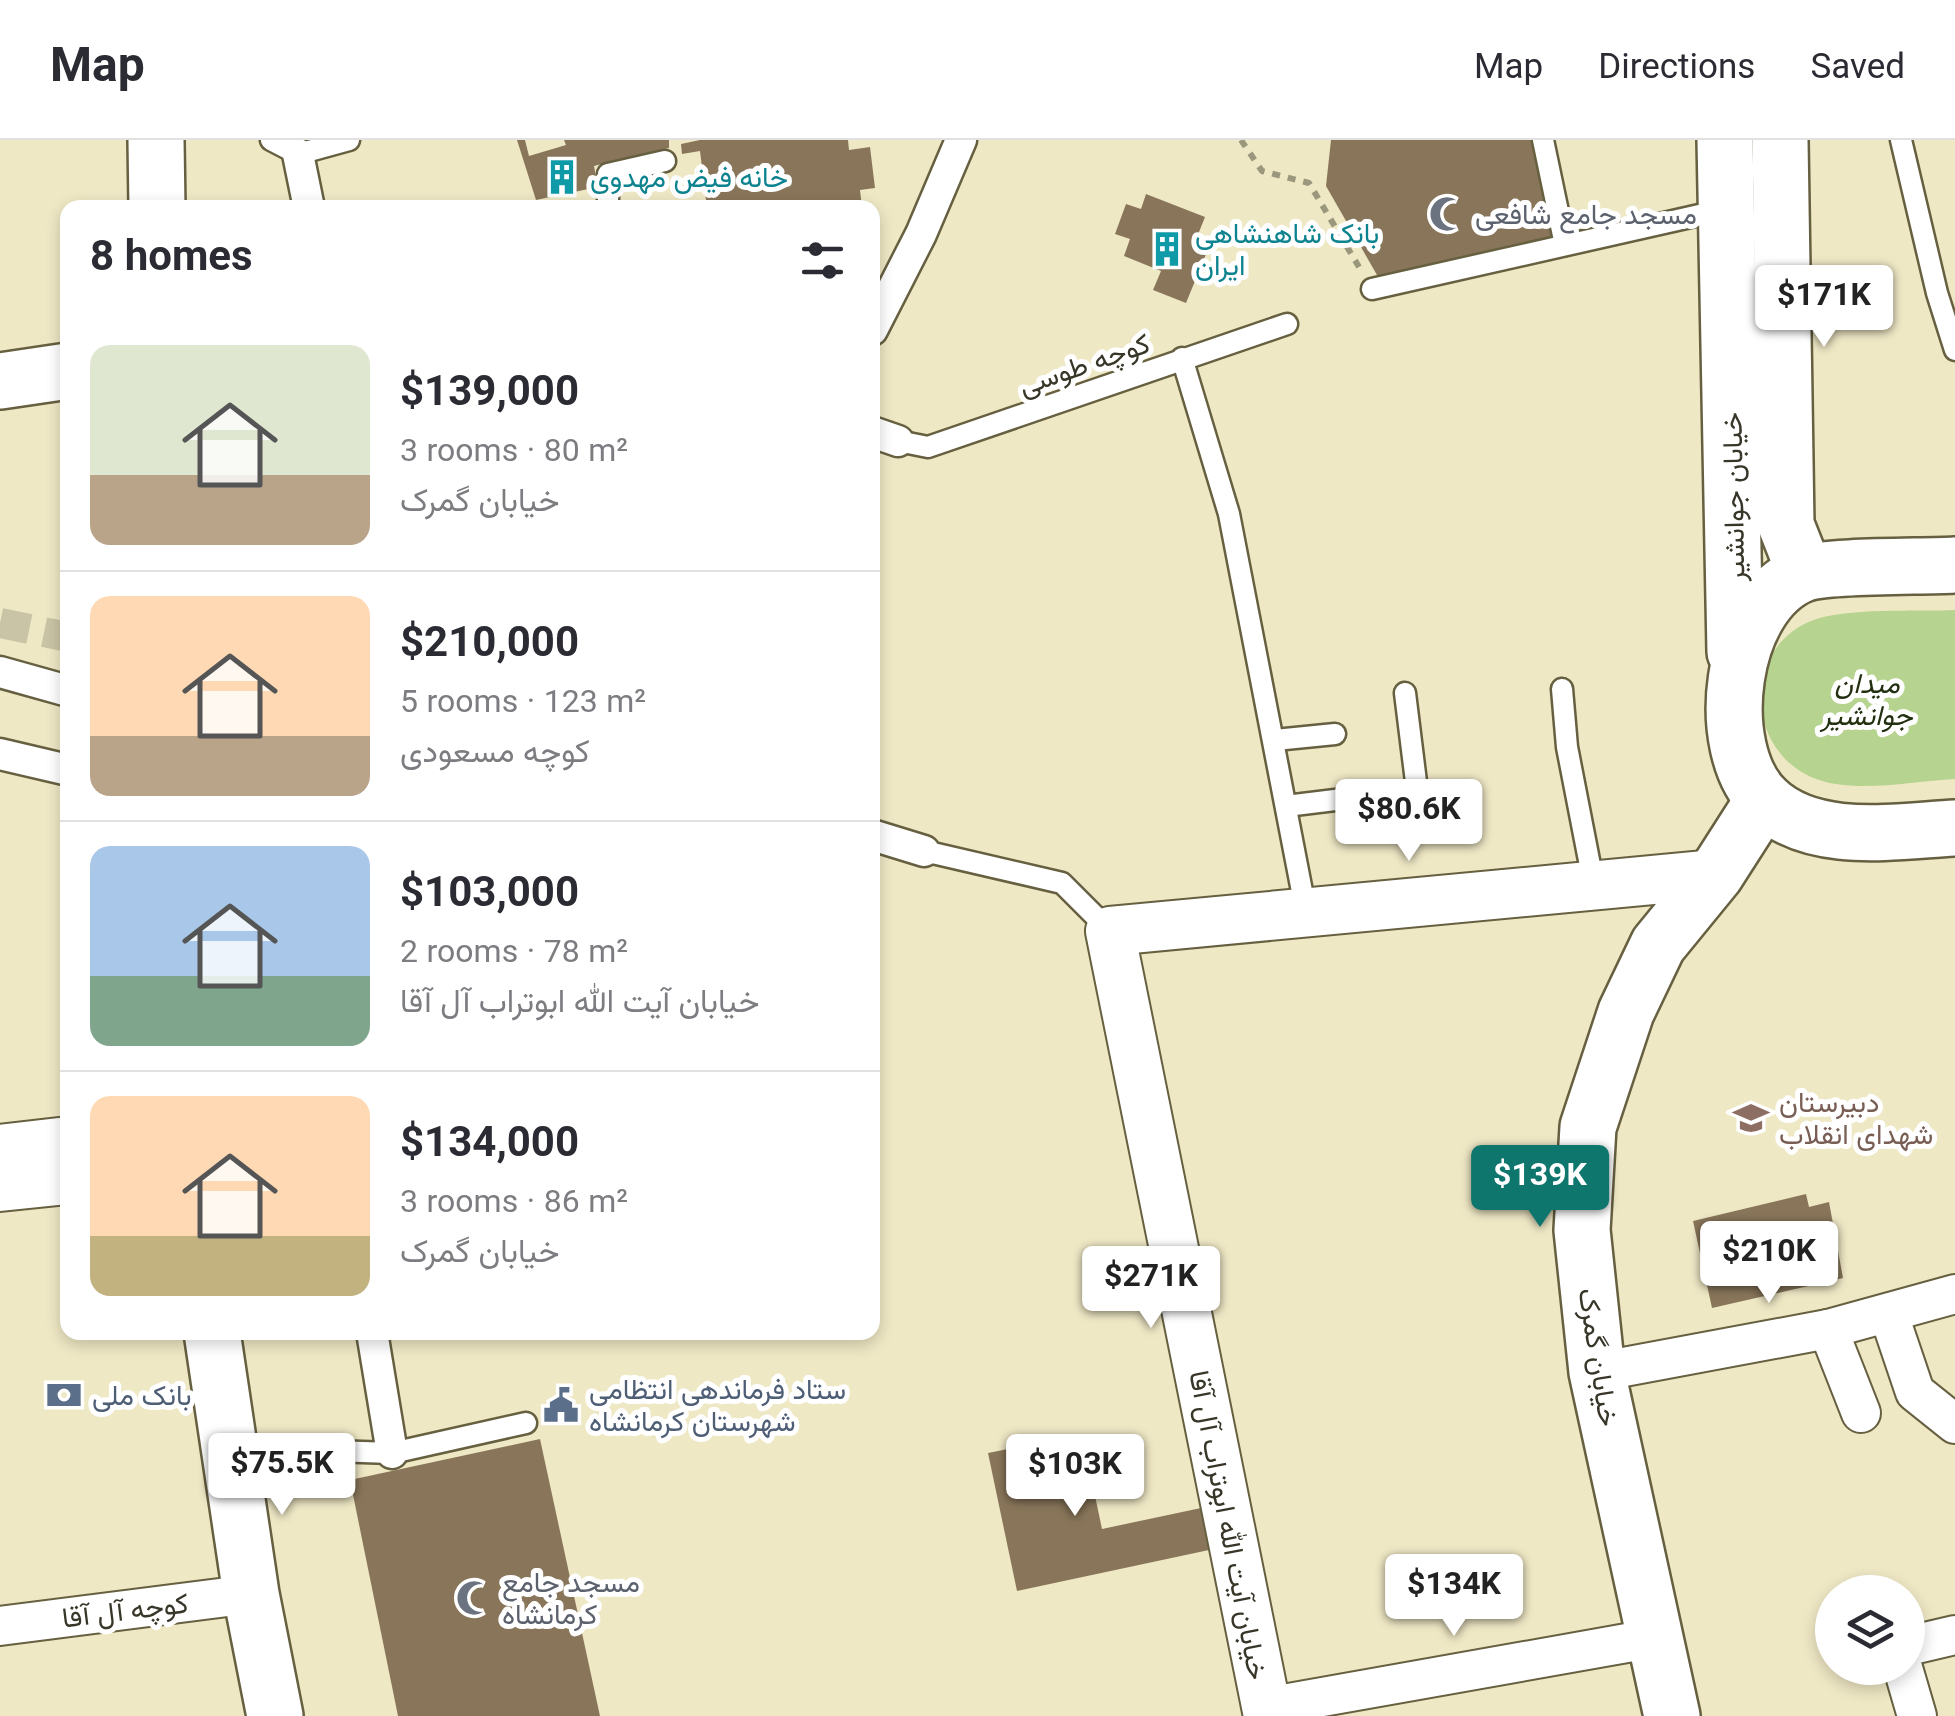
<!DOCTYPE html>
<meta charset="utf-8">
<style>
body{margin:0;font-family:Georgia,Vazirmatn,serif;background:#f2f2f3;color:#2b2b33;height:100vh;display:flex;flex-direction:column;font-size:38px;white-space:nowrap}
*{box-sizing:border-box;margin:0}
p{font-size:32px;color:#7c7c81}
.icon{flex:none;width:55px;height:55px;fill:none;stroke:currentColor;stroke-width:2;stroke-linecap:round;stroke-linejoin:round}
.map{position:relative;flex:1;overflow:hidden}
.details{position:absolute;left:60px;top:60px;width:820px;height:1140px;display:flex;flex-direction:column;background:#fff;border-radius:20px;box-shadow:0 5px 15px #0003}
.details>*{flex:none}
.tools{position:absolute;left:1815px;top:1435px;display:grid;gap:20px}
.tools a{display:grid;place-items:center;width:110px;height:110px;border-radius:50%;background:#fff;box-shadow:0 5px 15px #0003;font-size:50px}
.price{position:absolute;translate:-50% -85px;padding:0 22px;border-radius:10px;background:#fff;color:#222;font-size:32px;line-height:65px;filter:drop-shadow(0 2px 5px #0008)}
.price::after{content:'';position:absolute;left:50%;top:60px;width:30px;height:22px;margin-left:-15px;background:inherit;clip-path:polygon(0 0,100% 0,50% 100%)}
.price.active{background:#0f766e;color:#fff}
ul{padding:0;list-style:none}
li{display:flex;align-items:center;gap:30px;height:250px;padding:0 30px}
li+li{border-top:2px solid #e1e1e2}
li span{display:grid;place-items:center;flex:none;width:280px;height:200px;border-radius:20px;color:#555}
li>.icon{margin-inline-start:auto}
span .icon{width:120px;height:120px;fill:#fffc;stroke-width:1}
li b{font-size:42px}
h2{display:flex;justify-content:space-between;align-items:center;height:120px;padding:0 30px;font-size:42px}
header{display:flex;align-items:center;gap:60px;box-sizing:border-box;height:140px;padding:0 50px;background:#fff;border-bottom:2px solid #e1e1e2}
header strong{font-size:48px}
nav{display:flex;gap:55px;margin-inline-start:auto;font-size:35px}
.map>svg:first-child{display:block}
.green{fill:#b6d48f}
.building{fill:#89765a}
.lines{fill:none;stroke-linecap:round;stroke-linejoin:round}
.pedestrian-tunnel{stroke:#cac4a6;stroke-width:30;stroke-dasharray:30 15;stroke-linecap:butt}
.service-casing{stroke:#666041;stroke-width:25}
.pedestrian-casing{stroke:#666041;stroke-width:35}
.minor-casing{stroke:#666041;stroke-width:42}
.tertiary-casing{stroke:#666041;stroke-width:52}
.secondary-casing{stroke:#666041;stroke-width:60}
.path{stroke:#9b977d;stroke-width:6;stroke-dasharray:8 8;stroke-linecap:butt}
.service{stroke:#fff;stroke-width:20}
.pedestrian{stroke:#fff;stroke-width:30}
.minor{stroke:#fff;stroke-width:38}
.tertiary{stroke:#fff;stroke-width:48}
.secondary{stroke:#fff;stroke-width:55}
.labels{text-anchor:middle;stroke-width:10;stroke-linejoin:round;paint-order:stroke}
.culture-label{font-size:28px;fill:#0d838f;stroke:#fff;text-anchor:start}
.worship-label{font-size:28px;fill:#5b616d;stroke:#fff;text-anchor:start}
.street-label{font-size:28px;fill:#383628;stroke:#fff}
.park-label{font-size:28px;font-style:italic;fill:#233010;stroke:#fff}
.education-label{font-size:28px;fill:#785e54;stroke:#fff;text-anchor:start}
.service-label{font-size:28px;fill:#4e5e75;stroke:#fff;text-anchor:start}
</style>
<header>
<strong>Map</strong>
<nav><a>Map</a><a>Directions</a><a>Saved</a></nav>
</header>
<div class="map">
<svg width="1955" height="1576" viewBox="0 0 1955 1576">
<rect width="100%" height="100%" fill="#efe8c5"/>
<!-- green -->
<path class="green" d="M 1955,470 L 1955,639 C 1911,641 1852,655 1811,637 C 1746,608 1742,509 1811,481 C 1846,467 1915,472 1955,470 Z"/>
<!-- building -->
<g class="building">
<path d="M 517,0 L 525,0 L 529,16 L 566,5 L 564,0 L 669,0 L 669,8 L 594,26 L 598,47 L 536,60 Z"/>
<path d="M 700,0 L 848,0 L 849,10 L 870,7 L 875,48 L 860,50 L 862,68 L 707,68 L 700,11 L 682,14 L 681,4 Z"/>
<path d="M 1331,0 L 1537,0 L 1558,101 L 1381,142 L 1326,46 Z"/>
<path d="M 1146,54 L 1205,77 L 1197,97 L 1211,102 L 1186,163 L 1153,150 L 1161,131 L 1124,116 L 1130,99 L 1115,94 L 1126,64 L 1141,69 Z"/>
<path d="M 1806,1054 L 1809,1067 L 1829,1062 L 1843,1138 L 1712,1168 L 1693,1081 Z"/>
<path d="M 1082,1294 L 1102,1389 L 1201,1368 L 1209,1410 L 1017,1451 L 988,1313 Z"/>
<path d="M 540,1299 L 600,1576 L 398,1576 L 350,1340 Z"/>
</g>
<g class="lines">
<!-- pedestrian-tunnel -->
<path class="pedestrian-tunnel" d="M 0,483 L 68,497"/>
<defs>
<g id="service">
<path d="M 271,0 L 298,14 L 349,0"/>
<path d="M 1543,0 L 1565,105"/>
<path d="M 1901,0 L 1937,153 L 1955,210"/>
<path d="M 608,68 L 608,34 L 665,21"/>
<path d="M 1372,149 L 1726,69"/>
<path d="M 1182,218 L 1229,374 L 1306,772"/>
<path d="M 898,301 L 928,307 L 1287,184"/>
<path d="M 1562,549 L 1567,607 L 1594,746"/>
<path d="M 1275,600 L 1335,594"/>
<path d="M 1286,666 L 1417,650 L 1405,553"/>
<path d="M 924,711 L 1062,743 L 1110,791"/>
<path d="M 232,1323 L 332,1311 L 392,1313 L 526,1283"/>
</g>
<g id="pedestrian">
<path d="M 298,14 L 309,68"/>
<path d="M 872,190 L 921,94 L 961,0"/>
<path d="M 872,292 L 898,301"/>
<path d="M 0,532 L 68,551"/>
<path d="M 0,614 L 68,630"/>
<path d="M 872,695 L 924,711"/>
<path d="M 372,1192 L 392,1313"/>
</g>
<g id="minor">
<path d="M 1889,1175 L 1915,1252 L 1955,1284"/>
<path d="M 1828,1189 L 1861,1273"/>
<path d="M 1597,1232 L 1828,1189 L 1955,1154"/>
<path d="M 0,1486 L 251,1454"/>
<path d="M 1908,1506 L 1955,1495"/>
<path d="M 1903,1528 L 1917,1576"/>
<path d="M 1266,1567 L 1655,1498"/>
</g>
<g id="tertiary">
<path d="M 0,1009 L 68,1001"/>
<path d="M 0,1047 L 68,1040"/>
<path d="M 1268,1576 L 1110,791 L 1716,734"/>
</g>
<g id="secondary">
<path d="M 156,0 L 157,68"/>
<path d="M 1725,0 L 1735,512"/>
<path d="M 1780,0 L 1786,385 L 1805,433"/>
<path d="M 0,241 L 68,231"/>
<path d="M 1955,425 C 1924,427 1827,425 1803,434 C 1729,463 1712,608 1765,660 C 1812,706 1896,691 1955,688"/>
<path d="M 212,1192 L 251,1454 L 275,1576"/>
<path d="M 1672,1576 L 1597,1232 L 1582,1090 L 1588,987 L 1626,872 L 1658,805 L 1716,734 L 1764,659"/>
</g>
</defs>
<!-- service casing -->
<use href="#service" class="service-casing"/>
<!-- pedestrian casing -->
<use href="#pedestrian" class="pedestrian-casing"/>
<!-- minor casing -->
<use href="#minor" class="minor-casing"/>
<!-- tertiary casing -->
<use href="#tertiary" class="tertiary-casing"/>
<!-- secondary casing -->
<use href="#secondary" class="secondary-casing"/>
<!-- path -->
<path class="path" d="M 1241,0 L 1262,31 L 1309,43 L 1359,127"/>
<!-- service -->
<use href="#service" class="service"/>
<!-- pedestrian -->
<use href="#pedestrian" class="pedestrian"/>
<!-- minor -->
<use href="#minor" class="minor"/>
<!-- tertiary -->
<use href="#tertiary" class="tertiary"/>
<!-- secondary -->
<use href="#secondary" class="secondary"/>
</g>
<!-- icons -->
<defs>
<symbol id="building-bare" viewBox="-9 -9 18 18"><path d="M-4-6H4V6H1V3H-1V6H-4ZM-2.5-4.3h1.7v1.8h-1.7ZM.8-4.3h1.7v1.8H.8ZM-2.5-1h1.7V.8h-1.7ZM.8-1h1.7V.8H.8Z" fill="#0f9aa8" stroke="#fff" stroke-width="2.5" paint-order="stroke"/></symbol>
<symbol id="mosque-bare" viewBox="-9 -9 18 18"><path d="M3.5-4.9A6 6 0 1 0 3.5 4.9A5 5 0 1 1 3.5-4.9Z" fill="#6b7280" stroke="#fff" stroke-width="2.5" paint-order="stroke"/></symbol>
<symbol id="school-bare" viewBox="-9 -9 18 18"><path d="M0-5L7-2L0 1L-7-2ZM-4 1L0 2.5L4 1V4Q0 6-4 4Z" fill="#8d6e63" stroke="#fff" stroke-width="2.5" paint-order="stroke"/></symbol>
<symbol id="bank-bare" viewBox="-9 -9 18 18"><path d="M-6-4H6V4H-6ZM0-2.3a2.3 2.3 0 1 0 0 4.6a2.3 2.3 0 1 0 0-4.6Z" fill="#5c6f8a" stroke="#fff" stroke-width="2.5" paint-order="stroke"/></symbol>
<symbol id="civic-bare" viewBox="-9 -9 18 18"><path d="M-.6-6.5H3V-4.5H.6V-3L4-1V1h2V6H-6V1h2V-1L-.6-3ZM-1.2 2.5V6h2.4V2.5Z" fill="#5c6f8a" stroke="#fff" stroke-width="2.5" paint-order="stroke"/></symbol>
</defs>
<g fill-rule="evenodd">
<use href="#building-bare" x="537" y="12" width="50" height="50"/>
<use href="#mosque-bare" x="1422" y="49" width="50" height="50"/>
<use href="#building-bare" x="1142" y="84" width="50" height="50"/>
<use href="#school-bare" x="1726" y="953" width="50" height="50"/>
<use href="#bank-bare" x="39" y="1230" width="50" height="50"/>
<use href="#civic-bare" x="536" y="1240" width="50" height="50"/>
<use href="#mosque-bare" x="449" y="1433" width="50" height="50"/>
</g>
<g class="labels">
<!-- culture labels -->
<g class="culture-label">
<text x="590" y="47">خانه فیض مهدوی</text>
<text x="1195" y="103">بانک شاهنشاهی<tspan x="1195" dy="32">ایران</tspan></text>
</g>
<!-- worship labels -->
<g class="worship-label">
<text x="1475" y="84">مسجد جامع شافعی</text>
<text x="502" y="1452">مسجد جامع<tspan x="502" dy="32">کرمانشاه</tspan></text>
</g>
<!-- street labels -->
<g class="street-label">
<text transform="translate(1084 224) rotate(-19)" y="10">کوچه طوسی</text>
<text transform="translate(1733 357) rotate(-91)" y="10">خیابان جوانشیر</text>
<text transform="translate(1599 1217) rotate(81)" y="10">خیابان گمرک</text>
<text transform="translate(1229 1385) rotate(79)" y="10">خیابان آیت الله ابوتراب آل آقا</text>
<text transform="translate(125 1470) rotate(-7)" y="10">کوچه آل آقا</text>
</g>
<!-- park labels -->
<g class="park-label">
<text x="1867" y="553">میدان<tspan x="1867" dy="32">جوانشیر</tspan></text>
</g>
<!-- education labels -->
<g class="education-label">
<text x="1779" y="972">دبیرستان<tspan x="1779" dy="32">شهدای انقلاب</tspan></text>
</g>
<!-- service labels -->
<g class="service-label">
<text x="589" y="1259">ستاد فرماندهی انتظامی<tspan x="589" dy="32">شهرستان کرمانشاه</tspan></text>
<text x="92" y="1265">بانک ملی</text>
</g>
</g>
</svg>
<div class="tools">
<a><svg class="icon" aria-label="layers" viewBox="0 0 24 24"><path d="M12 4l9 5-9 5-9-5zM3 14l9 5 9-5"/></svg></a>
</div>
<b class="price" style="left:1824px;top:210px">$171K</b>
<b class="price" style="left:1409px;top:724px">$80.6K</b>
<b class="price active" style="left:1540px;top:1090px">$139K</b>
<b class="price" style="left:1769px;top:1166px">$210K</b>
<b class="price" style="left:1151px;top:1191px">$271K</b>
<b class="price" style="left:282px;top:1378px">$75.5K</b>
<b class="price" style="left:1075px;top:1379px">$103K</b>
<b class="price" style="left:1454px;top:1499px">$134K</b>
<section class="details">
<h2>8 homes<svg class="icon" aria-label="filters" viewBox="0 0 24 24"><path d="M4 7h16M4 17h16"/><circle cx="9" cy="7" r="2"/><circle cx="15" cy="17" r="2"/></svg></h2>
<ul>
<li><span style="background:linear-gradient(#dfe7d0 65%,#b9a48a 0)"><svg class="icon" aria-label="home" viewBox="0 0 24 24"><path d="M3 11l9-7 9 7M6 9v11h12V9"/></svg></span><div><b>$139,000</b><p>3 rooms · 80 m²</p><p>خیابان گمرک</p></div></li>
<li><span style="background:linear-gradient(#ffd9b3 70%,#b9a48a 0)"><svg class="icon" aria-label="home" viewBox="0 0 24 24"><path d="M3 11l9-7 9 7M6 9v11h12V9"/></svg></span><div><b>$210,000</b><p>5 rooms · 123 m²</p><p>کوچه مسعودی</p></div></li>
<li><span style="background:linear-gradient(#a9c7e8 65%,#7fa58c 0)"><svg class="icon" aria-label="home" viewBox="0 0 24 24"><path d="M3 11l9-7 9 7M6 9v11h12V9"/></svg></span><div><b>$103,000</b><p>2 rooms · 78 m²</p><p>خیابان آیت الله ابوتراب آل آقا</p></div></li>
<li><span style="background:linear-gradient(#ffd9b3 70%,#c2b280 0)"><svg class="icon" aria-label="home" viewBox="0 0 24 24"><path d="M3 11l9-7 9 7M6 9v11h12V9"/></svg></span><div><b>$134,000</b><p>3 rooms · 86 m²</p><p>خیابان گمرک</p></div></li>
</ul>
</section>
</div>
